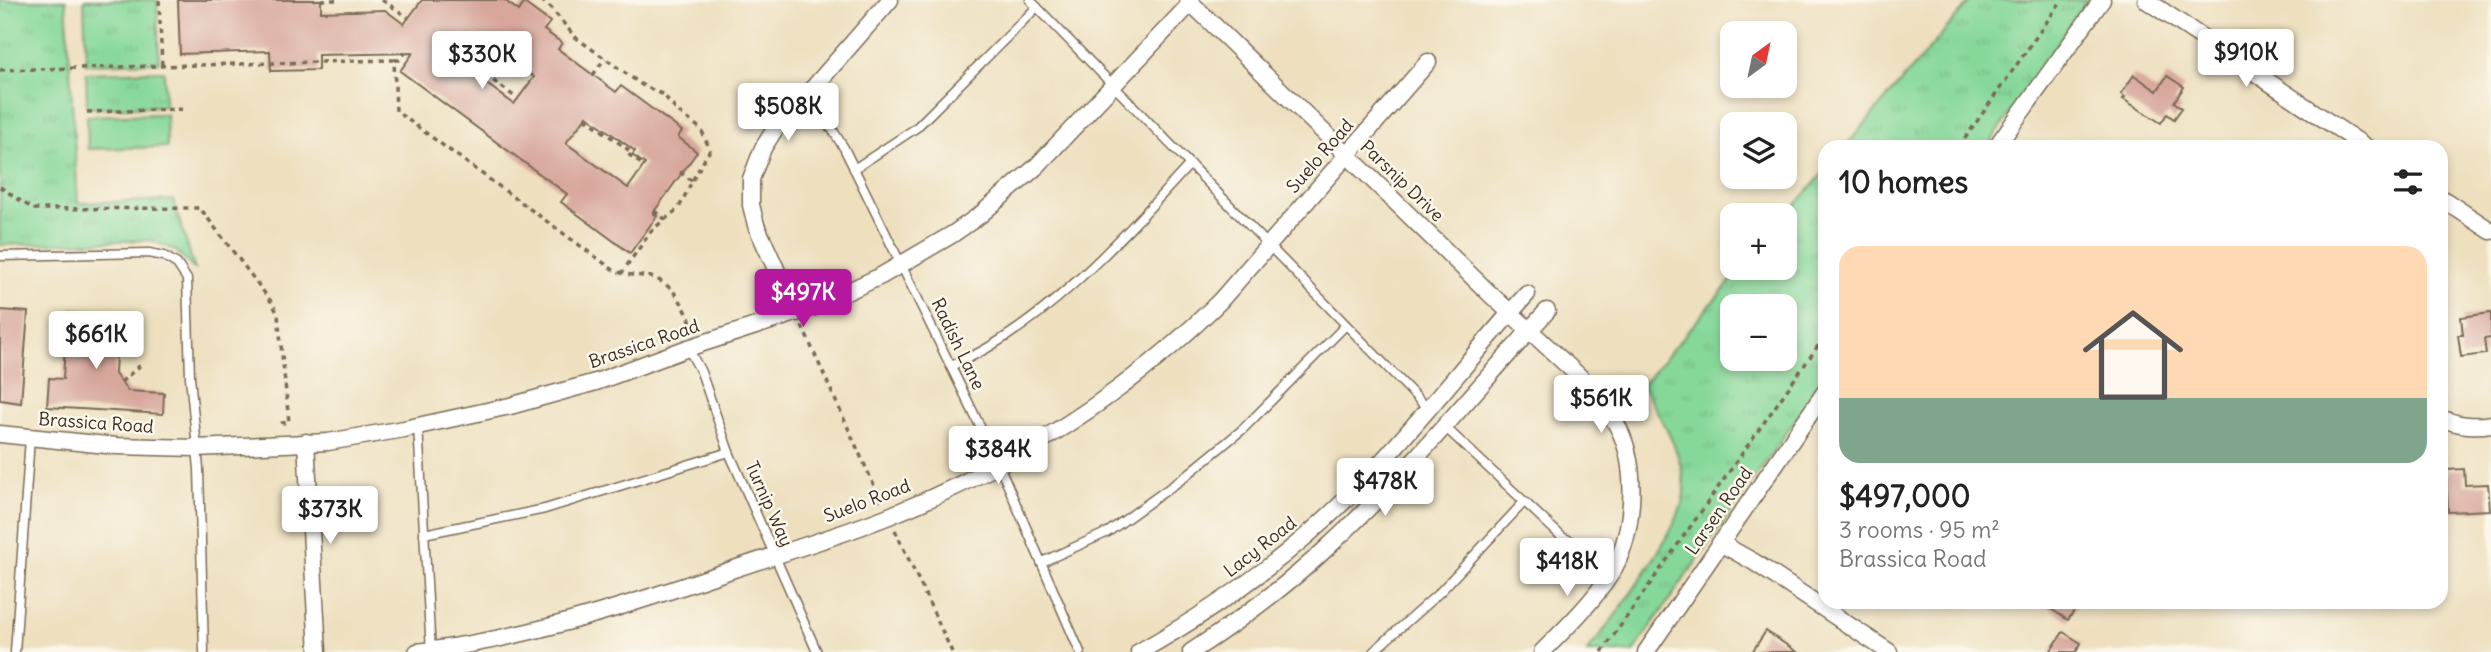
<!DOCTYPE html>
<meta charset="utf-8">
<style>
body{margin:0;font-family:Delius,sans-serif;background:#f6f6f6;color:#222;height:100vh;display:flex;flex-direction:column;font-size:26px;white-space:nowrap}
*{box-sizing:border-box;margin:0}
p{font-size:23px;color:#767676}
.icon{flex:none;width:38px;height:38px;fill:none;stroke:currentColor;stroke-width:2;stroke-linecap:round;stroke-linejoin:round}
.map{position:relative;flex:1;overflow:hidden}
.sheet{position:absolute;left:1818px;top:140px;width:630px;height:469px;display:flex;flex-direction:column;background:#fff;border-radius:21px;box-shadow:0 4px 10px #0003}
.sheet>*{flex:none}
.needle{width:46px;rotate:33deg}
.buttons{position:absolute;left:1720px;top:21px;display:grid;gap:14px}
.buttons a{display:grid;place-items:center;width:77px;height:77px;border-radius:14px;background:#fff;box-shadow:0 4px 10px #0003;font-size:35px}
.price{position:absolute;translate:-50% -60px;padding:0 16px;border-radius:7px;background:#fff;color:#222;font-size:23px;line-height:46px;filter:drop-shadow(0 2px 4px #0008)}
.price::after{content:'';position:absolute;left:50%;top:42px;width:21px;height:16px;margin-left:-10px;background:inherit;clip-path:polygon(0 0,100% 0,50% 100%)}
.price.active{background:#b5179e;color:#fff}
ul{padding:0;list-style:none}
li{display:grid;align-content:center;gap:14px;height:371px;padding:0 21px}
li+li{border-top:2px solid #e0e0e0}
li span{display:grid;place-items:center;height:217px;border-radius:21px;color:#555}
li>.icon{margin-inline-start:auto}
span .icon{width:126px;height:126px;fill:#fffc;stroke-width:1}
li b{font-size:30px}
h2{display:flex;justify-content:space-between;align-items:center;height:84px;padding:0 21px;font-size:30px}
.map>svg:first-child{display:block}
.grass{fill:url(#grass-tufts);stroke:#60815c;stroke-width:2;fill-rule:evenodd}
.pitch{fill:#86d899;stroke:#60815c;stroke-width:2}
.building{fill:#d8a79c;fill-rule:evenodd}
.lines{fill:none;stroke-linecap:round;stroke-linejoin:round}
.service-casing{stroke:#7a6a56;stroke-width:11}
.minor-casing{stroke:#7a6a56;stroke-width:19}
.path{stroke:#7a6a56;stroke-width:3.5;stroke-dasharray:5 5;stroke-linecap:butt}
.service{stroke:#fff;stroke-width:8}
.minor{stroke:#fff;stroke-width:16}
.labels{text-anchor:middle;stroke-width:5;stroke-linejoin:round;paint-order:stroke}
.street-label{font-size:18px;fill:#3b2a1e;stroke:#fbf7ec}
</style>
<div class="map">
<svg width="2491" height="652" viewBox="0 0 2491 652">
<defs>
<pattern id="grass-tufts" width="24" height="20" patternUnits="userSpaceOnUse" patternTransform="scale(1.75)"><rect width="24" height="20" fill="#86d899"/><path d="M3 7l-1-3M5 7V3M7 7l1-3M15 17l-1-3M17 17v-4M19 17l1-3" fill="none" stroke="#75ba83"/></pattern>
</defs>
<rect width="100%" height="100%" fill="#fbf7ec"/>
<filter id="ink" filterUnits="userSpaceOnUse"><feTurbulence type="fractalNoise" baseFrequency=".0143" numOctaves="2"/><feDisplacementMap in="SourceGraphic" scale="14" xChannelSelector="R" yChannelSelector="G"/><feConvolveMatrix kernelMatrix="1 2 1 2 8 2 1 2 1" color-interpolation-filters="sRGB"/></filter>
<filter id="wash" filterUnits="userSpaceOnUse"><feTurbulence type="fractalNoise" baseFrequency=".00686" numOctaves="4" result="noise"/><feDisplacementMap in="SourceGraphic" scale="28" xChannelSelector="R" yChannelSelector="G"/><feGaussianBlur stdDeviation="1.57" result="paint"/><feColorMatrix in="noise" values="0 0 0 0 0 0 0 0 0 0 0 0 0 0 0 0 0 1.4 0 .05"/><feComposite in="paint" operator="in"/></filter>
<g filter="url(#wash)">
<rect width="100%" height="100%" fill="#eee0bf"/>
<!-- grass -->
<g class="grass">
<path d="M 0,0 L 66,0 L 78,203 L 173,200 L 195,270 L 175,250 L 150,240 L 0,245 Z"/>
<path d="M 84,0 L 157,0 L 159,62 L 86,64 Z"/>
<path d="M 1971,0 L 2087,0 L 1987,147 L 1845,147 Z"/>
<path d="M 164,71 L 165,106 L 87,108 L 86,73 Z"/>
<path d="M 1825,171 L 1825,377 L 1633,652 L 1587,652 C 1610,624 1683,526 1684,493 C 1685,453 1660,418 1642,385 L 1742,268 L 1785,268 L 1785,217 ZM 1785,306 L 1785,359 L 1732,359 L 1732,306 Z"/>
</g>
<!-- pitch -->
<path class="pitch" d="M 166,114 L 167,147 L 88,149 L 87,116 Z"/>
<g id="blocks">
<!-- building -->
<g class="building">
<path d="M 178,0 L 321,0 L 321,12 L 385,10 L 404,24 L 422,0 L 504,0 L 519,11 L 524,3 L 550,22 L 544,30 L 562,43 L 558,49 L 616,92 L 621,86 L 682,131 L 678,137 L 697,152 L 653,213 L 657,216 L 630,253 L 561,202 L 567,194 L 400,71 L 413,53 L 318,55 L 318,70 L 271,71 L 270,51 L 180,54 ZM 477,35 L 534,77 L 514,104 L 457,62 ZM 587,116 L 635,151 L 632,155 L 645,164 L 628,188 L 566,143 Z"/>
<path d="M 2134,75 L 2157,91 L 2167,76 L 2184,87 L 2174,102 L 2182,108 L 2174,119 L 2167,114 L 2161,123 L 2123,99 L 2125,97 L 2121,94 Z"/>
<path d="M 0,310 L 28,312 L 21,403 L 0,400 Z"/>
<path d="M 67,313 L 118,316 L 115,374 L 128,391 L 164,393 L 163,414 L 47,407 L 49,378 L 63,379 Z"/>
<path d="M 2491,313 L 2491,338 L 2484,339 L 2486,354 L 2461,357 L 2458,335 L 2463,335 L 2461,317 Z"/>
<path d="M 2464,469 L 2465,485 L 2488,484 L 2490,510 L 2448,512 L 2446,470 Z"/>
<path d="M 2040,602 L 2080,602 L 2068,620 Z"/>
<path d="M 1766,631 L 1797,652 L 1752,652 Z"/>
<path d="M 2063,632 L 2081,643 L 2076,652 L 2050,652 Z"/>
</g>
</g>
</g>
<g filter="url(#ink)">
<use href="#blocks" fill-opacity="0" stroke="#7a6a56" stroke-width="2"/>
<g class="lines">
<defs>
<g id="service">
<path d="M 1030,0 L 1428,409"/>
<path d="M 800,103 L 832,129 L 844,148 L 999,465 L 1080,652"/>
<path d="M 854,169 L 916,128 L 1037,7"/>
<path d="M 0,256 L 149,253 L 164,256 L 177,264 L 187,279 L 190,377 L 199,469 L 204,652"/>
<path d="M 688,348 L 701,372 L 729,452 L 817,652"/>
<path d="M 951,366 C 1043,328 1124,236 1190,164"/>
<path d="M 418,426 L 431,652"/>
<path d="M 1445,427 L 1562,537 L 1617,562"/>
<path d="M 424,534 L 545,509 L 729,452"/>
<path d="M 1042,562 L 1108,532 L 1182,479 L 1243,429 L 1346,325"/>
<path d="M 15,652 L 30,438"/>
<path d="M 1373,652 L 1440,592 L 1524,502"/>
</g>
<g id="minor">
<path d="M 1188,0 L 1489,293 L 1580,377 C 1595,393 1609,410 1619,429 C 1639,470 1634,537 1610,575 C 1592,603 1565,629 1542,652"/>
<path d="M 2146,0 L 2366,147"/>
<path d="M 1996,147 L 2102,0"/>
<path d="M 2441,198 L 2491,231"/>
<path d="M 796,313 L 756,225 L 751,205 L 751,179 L 763,148 L 777,126 L 800,103 L 890,0"/>
<path d="M 2441,418 C 2456,425 2475,427 2491,424"/>
<path d="M 0,434 L 116,446 L 196,448 L 328,442 L 404,429 L 510,406 L 596,382 L 688,348 L 814,307 L 881,276 L 953,234 L 980,215 L 1036,167 L 1191,3"/>
<path d="M 306,442 L 318,652"/>
<path d="M 1720,543 L 1754,562 L 1889,652"/>
<path d="M 417,652 C 526,639 630,605 734,569 C 785,552 839,536 889,516 C 1013,466 1126,395 1220,301 L 1428,62"/>
<path d="M 1139,652 C 1217,608 1292,555 1355,490 C 1416,428 1469,358 1527,294"/>
<path d="M 1191,652 C 1240,620 1288,585 1330,545 C 1408,473 1475,390 1547,311"/>
<path d="M 1646,652 L 1825,392"/>
</g>
</defs>
<!-- service casing -->
<use href="#service" class="service-casing"/>
<!-- minor casing -->
<use href="#minor" class="minor-casing"/>
<!-- path -->
<g class="path">
<path d="M 159,0 L 162,66"/>
<path d="M 321,0 L 338,0"/>
<path d="M 382,0 L 409,18"/>
<path d="M 541,0 L 551,8 L 575,37 L 642,85 L 664,95 L 675,109 L 701,129 L 710,150 L 692,181 L 679,208 L 652,230 L 621,274"/>
<path d="M 461,57 L 518,99"/>
<path d="M 395,60 L 399,60 L 406,52"/>
<path d="M 0,70 L 394,60 L 396,111 L 612,269 C 623,275 632,275 644,276 C 670,278 684,304 692,325"/>
<path d="M 593,75 L 605,58"/>
<path d="M 87,112 L 187,109"/>
<path d="M 585,118 L 630,151 L 628,154 L 644,166"/>
<path d="M 1959,147 L 2062,0"/>
<path d="M 680,172 L 692,181"/>
<path d="M 0,187 L 33,209 L 200,208 L 273,304 L 278,315 L 289,422 L 282,423 L 282,429"/>
<path d="M 654,211 L 665,219"/>
<path d="M 802,326 L 881,501"/>
<path d="M 121,382 L 143,363"/>
<path d="M 895,530 L 952,652"/>
<path d="M 1602,652 L 1825,336"/>
</g>
<!-- service -->
<use href="#service" class="service"/>
<!-- minor -->
<use href="#minor" class="minor"/>
</g>
</g>
<g class="labels">
<!-- street labels -->
<g class="street-label">
<text transform="translate(1320 156) rotate(-49)" y="6">Suelo Road</text>
<text transform="translate(1402 181) rotate(44)" y="6">Parsnip Drive</text>
<text transform="translate(644 344) rotate(-19)" y="6">Brassica Road</text>
<text transform="translate(958 344) rotate(64)" y="6">Radish Lane</text>
<text transform="translate(96 423) rotate(4)" y="6">Brassica Road</text>
<text transform="translate(867 501) rotate(-21)" y="6">Suelo Road</text>
<text transform="translate(769 504) rotate(66)" y="6">Turnip Way</text>
<text transform="translate(1719 511) rotate(-55)" y="6">Larsen Road</text>
<text transform="translate(1260 547) rotate(-38)" y="6">Lacy Road</text>
</g>
</g>
</svg>
<div class="buttons">
<a><svg class="needle" viewBox="-14 -14 28 28"><path d="M0-13l5 13h-10z" fill="#e53935"/><path d="M0 13l5-13h-10z" fill="#767676"/></svg></a>
<a><svg class="icon" aria-label="layers" viewBox="0 0 24 24"><path d="M12 4l9 5-9 5-9-5zM3 14l9 5 9-5"/></svg></a>
<a>+</a>
<a>−</a>
</div>
<b class="price" style="left:2246px;top:89px">$910K</b>
<b class="price" style="left:482px;top:91px">$330K</b>
<b class="price" style="left:788px;top:143px">$508K</b>
<b class="price active" style="left:803px;top:329px">$497K</b>
<b class="price" style="left:96px;top:371px">$661K</b>
<b class="price" style="left:1601px;top:435px">$561K</b>
<b class="price" style="left:998px;top:486px">$384K</b>
<b class="price" style="left:1385px;top:518px">$478K</b>
<b class="price" style="left:330px;top:546px">$373K</b>
<b class="price" style="left:1567px;top:598px">$418K</b>
<section class="sheet">
<h2>10 homes<svg class="icon" aria-label="filters" viewBox="0 0 24 24"><path d="M4 7h16M4 17h16"/><circle cx="9" cy="7" r="2"/><circle cx="15" cy="17" r="2"/></svg></h2>
<ul>
<li><span style="background:linear-gradient(#ffd9b3 70%,#7fa58c 0)"><svg class="icon" aria-label="home" viewBox="0 0 24 24"><path d="M3 11l9-7 9 7M6 9v11h12V9"/></svg></span><div><b>$497,000</b><p>3 rooms · 95 m²</p><p>Brassica Road</p></div></li>
</ul>
</section>
</div>
